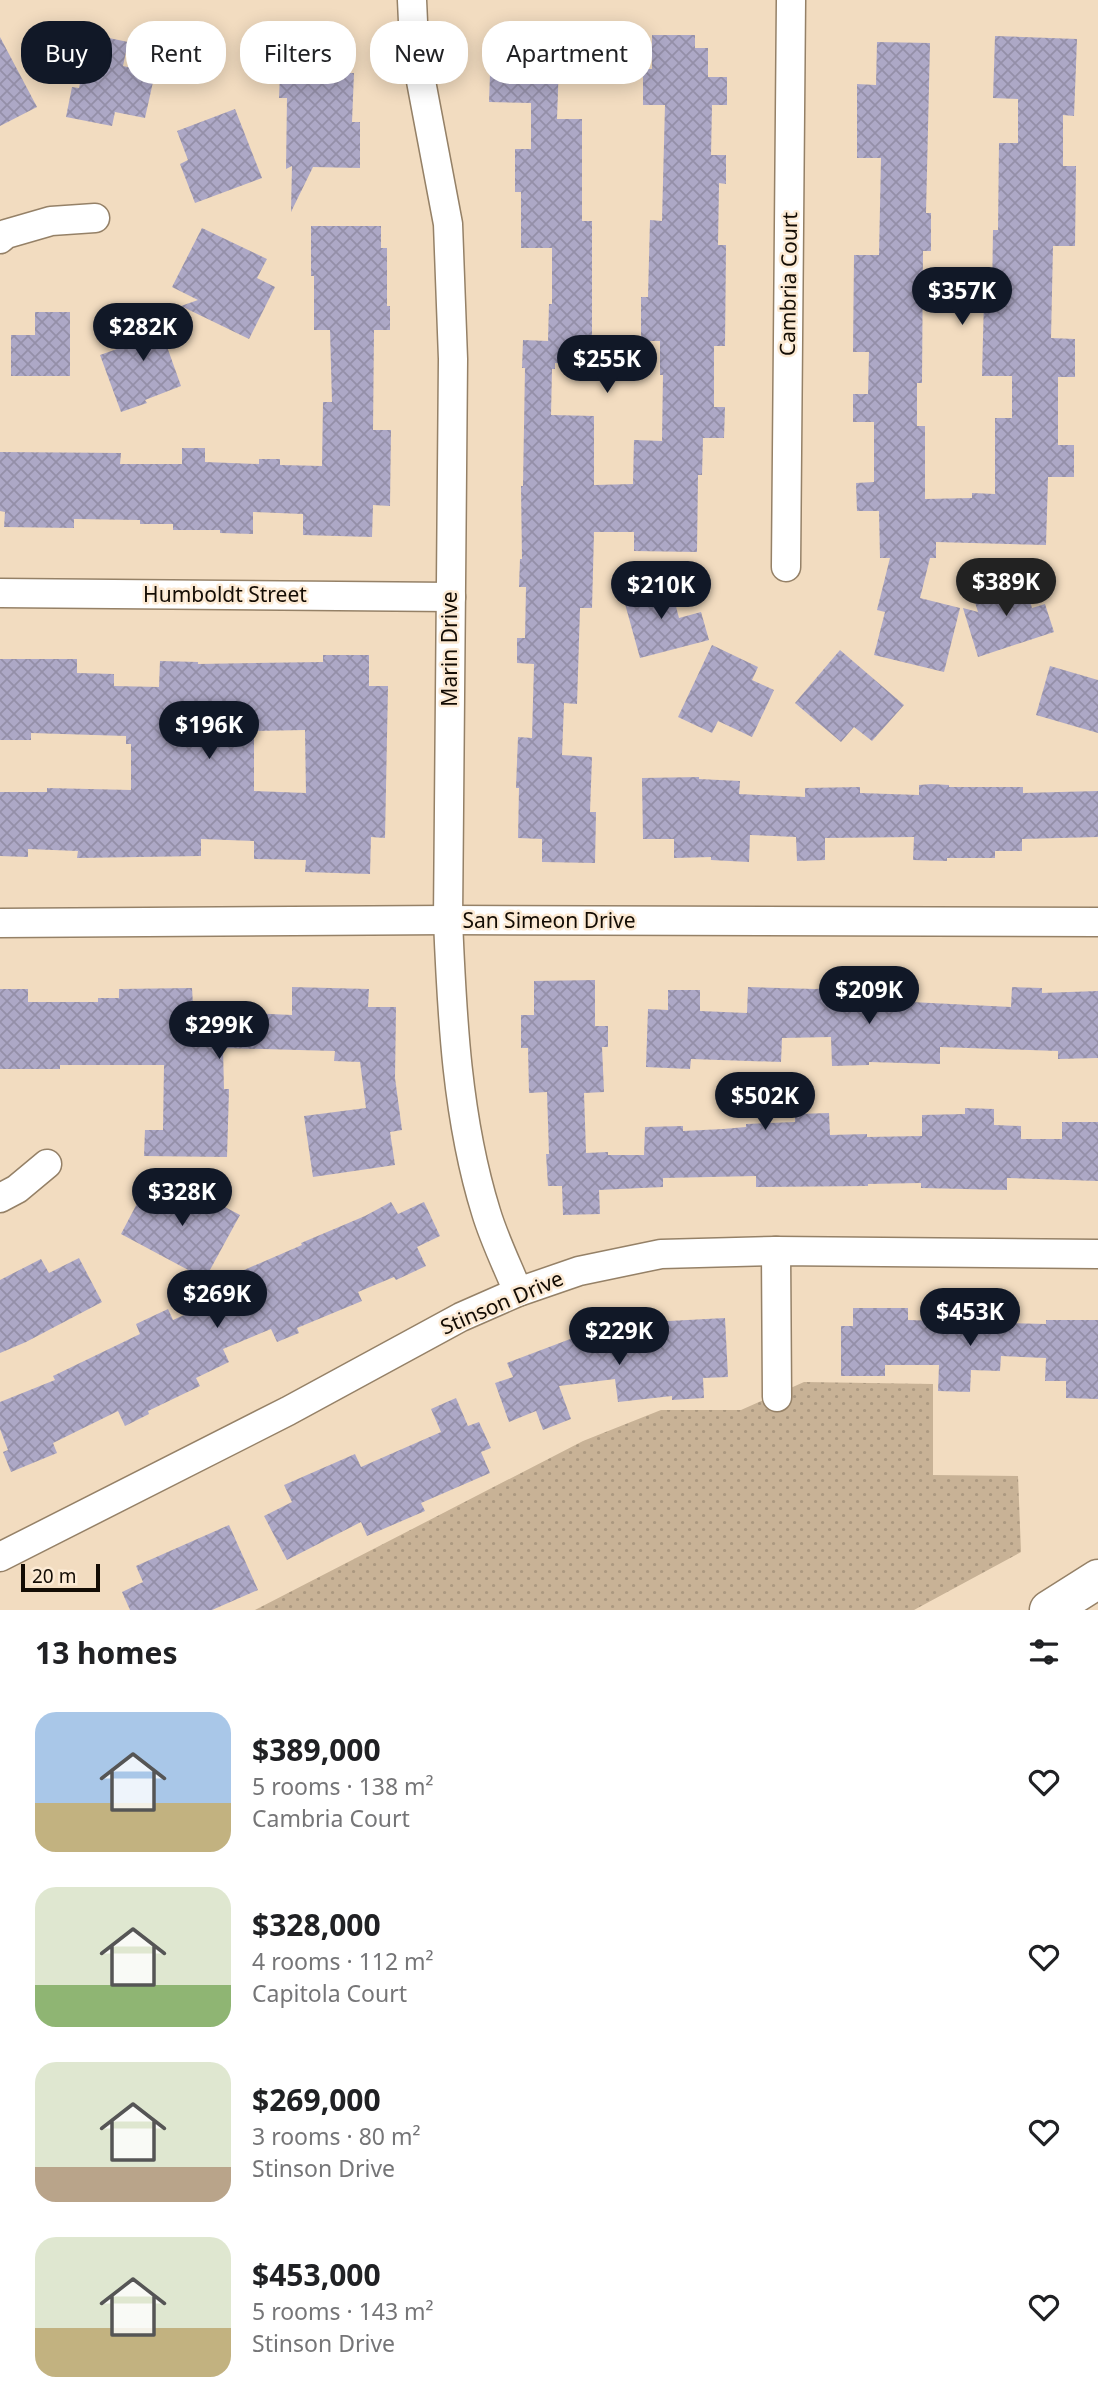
<!DOCTYPE html>
<meta charset="utf-8">
<style>
body{margin:0;font-family:"Noto Sans",sans-serif;background:#f2f2f2;color:#202124;height:100vh;display:flex;flex-direction:column;font-size:26px;white-space:nowrap}
*{box-sizing:border-box;margin:0}
p{font-size:23px;color:#757577}
.icon{flex:none;width:38px;height:38px;fill:none;stroke:currentColor;stroke-width:2;stroke-linecap:round;stroke-linejoin:round}
.map{position:relative;height:1610px;overflow:hidden}
.sheet{display:flex;flex-direction:column;background:#fff;flex:1}
.sheet>*{flex:none}
.top-card{position:absolute;left:21px;top:21px;width:700px;height:63px;display:flex;gap:14px}
.scale{position:absolute;left:21px;bottom:18px;width:79px;box-sizing:border-box;padding-left:7px;border:4px solid #130c04;border-top:0;font-size:19px;line-height:24px;white-space:nowrap;color:#130c04;-webkit-text-stroke:5px #fcead4;paint-order:stroke}
.price{position:absolute;translate:-50% -60px;padding:0 16px;border-radius:24px;background:#111827;color:#fff;font-size:23px;line-height:46px;filter:drop-shadow(0 2px 4px #0008)}
.price::after{content:'';position:absolute;left:50%;top:42px;width:21px;height:16px;margin-left:-10px;background:inherit;clip-path:polygon(0 0,100% 0,50% 100%)}
.price.current{background:#222;color:#fff}
ul{padding:0;list-style:none}
li{display:flex;align-items:center;gap:21px;height:175px;padding:0 35px}
li span{display:grid;place-items:center;flex:none;width:196px;height:140px;border-radius:21px;color:#555}
li>.icon{margin-inline-start:auto}
span .icon{width:84px;height:84px;fill:#fffc;stroke-width:1}
li b{font-size:30px}
h2{display:flex;justify-content:space-between;align-items:center;height:84px;padding:0 35px;font-size:30px}
.tag{padding:0 24px;border-radius:28px;background:#fff;box-shadow:0 4px 18px #0003;font-size:24px;line-height:63px}
.tag.current{background:#111827;color:#fff}
.map>svg:first-child{display:block}
.grass{fill:url(#grass-dots)}
.building{fill:url(#building-cross-hatch);fill-rule:evenodd}
.lines{fill:none;stroke-linecap:round;stroke-linejoin:round}
.minor-casing{stroke:#958167;stroke-width:31}
.highway-casing{stroke:#958167;stroke-width:41}
.minor{stroke:#fff;stroke-width:28}
.highway{stroke:#fff;stroke-width:38}
.labels{text-anchor:middle;stroke-width:5;stroke-linejoin:round;paint-order:stroke}
.street-label{font-size:21px;fill:#130c04;stroke:#fcead4}
</style>
<div class="map">
<svg width="1098" height="1610" viewBox="0 0 1098 1610">
<defs>
<pattern id="grass-dots" width="8" height="8" patternUnits="userSpaceOnUse" patternTransform="scale(1.75)"><rect width="8" height="8" fill="#c8b296"/><path d="M2 2h.1M6 6h.1" fill="none" stroke="#ab9880" stroke-width="1.8" stroke-linecap="round"/></pattern>
<pattern id="building-cross-hatch" width="8" height="8" patternUnits="userSpaceOnUse" patternTransform="scale(1.75)"><rect width="8" height="8" fill="#ada8c6"/><path d="M0 0l8 8M0 8l8-8" fill="none" stroke="#948fa8"/></pattern>
</defs>
<rect width="100%" height="100%" fill="#f2dcc0"/>
<!-- grass -->
<path class="grass" d="M 804,1382 L 933,1384 L 933,1475 L 1018,1476 L 1021,1552 L 914,1610 L 255,1610 L 583,1441 L 661,1410 L 741,1410 Z"/>
<!-- building -->
<g class="building">
<path d="M 509,33 L 560,34 L 557,119 L 582,119 L 582,221 L 592,221 L 592,364 L 555,363 L 555,369 L 552,369 L 551,415 L 594,416 L 594,485 L 633,484 L 634,440 L 662,441 L 663,375 L 660,375 L 660,341 L 641,341 L 641,297 L 648,297 L 650,220 L 662,221 L 665,105 L 643,105 L 643,69 L 652,69 L 652,35 L 695,35 L 695,48 L 708,48 L 708,77 L 727,77 L 727,105 L 712,105 L 711,155 L 726,155 L 726,184 L 719,183 L 718,245 L 726,245 L 725,346 L 714,346 L 714,407 L 725,407 L 724,438 L 703,438 L 702,475 L 698,475 L 697,552 L 634,551 L 634,532 L 594,532 L 592,608 L 580,608 L 577,704 L 564,703 L 562,755 L 592,757 L 590,812 L 596,812 L 595,863 L 542,862 L 542,839 L 518,838 L 519,788 L 516,788 L 518,737 L 532,738 L 534,664 L 517,663 L 517,638 L 525,638 L 526,587 L 519,587 L 520,559 L 522,559 L 521,486 L 523,486 L 525,368 L 522,368 L 523,340 L 548,341 L 549,304 L 552,304 L 552,248 L 521,248 L 521,192 L 515,192 L 515,149 L 531,149 L 531,103 L 489,102 L 490,74 L 508,75 Z"/>
<path d="M 90,34 L 128,42 L 123,66 L 155,73 L 145,118 L 115,112 L 112,126 L 66,117 L 72,87 L 79,88 Z"/>
<path d="M 995,36 L 1077,39 L 1074,116 L 1063,115 L 1063,166 L 1076,166 L 1075,246 L 1053,246 L 1051,338 L 1075,339 L 1075,377 L 1058,377 L 1058,445 L 1074,445 L 1074,477 L 1048,477 L 1046,545 L 936,542 L 936,558 L 930,558 L 920,598 L 960,608 L 944,672 L 874,655 L 885,612 L 877,610 L 890,558 L 880,558 L 879,511 L 857,511 L 856,483 L 874,482 L 874,422 L 853,422 L 853,394 L 868,394 L 869,352 L 853,352 L 854,255 L 879,255 L 881,158 L 857,158 L 857,84 L 876,85 L 877,42 L 930,43 L 926,213 L 931,213 L 931,251 L 923,251 L 922,383 L 917,383 L 917,426 L 925,426 L 925,499 L 972,498 L 972,493 L 995,494 L 995,418 L 1012,418 L 1012,376 L 982,376 L 984,298 L 992,299 L 993,230 L 998,230 L 999,143 L 1018,143 L 1018,99 L 993,98 Z"/>
<path d="M 0,37 L 37,107 L 0,126 Z"/>
<path d="M 281,50 L 343,52 L 342,73 L 354,73 L 352,122 L 360,122 L 360,168 L 313,167 L 291,212 L 292,166 L 286,169 L 287,98 L 279,98 Z"/>
<path d="M 235,109 L 262,178 L 195,203 L 180,164 L 188,160 L 177,131 Z"/>
<path d="M 311,226 L 381,226 L 381,248 L 387,248 L 387,306 L 390,306 L 390,330 L 374,330 L 373,430 L 391,430 L 390,506 L 373,505 L 372,537 L 303,535 L 303,514 L 253,512 L 253,534 L 220,533 L 220,530 L 173,530 L 173,524 L 140,524 L 140,520 L 74,519 L 74,528 L 4,527 L 5,512 L 0,511 L 0,452 L 121,453 L 120,464 L 182,464 L 182,448 L 205,448 L 205,462 L 259,464 L 259,459 L 280,459 L 280,465 L 322,466 L 323,402 L 332,402 L 330,330 L 314,330 L 314,276 L 311,276 Z"/>
<path d="M 202,228 L 267,259 L 257,278 L 275,287 L 249,339 L 181,306 L 198,300 L 172,287 Z"/>
<path d="M 167,311 L 177,337 L 165,341 L 181,386 L 145,400 L 147,403 L 121,412 L 100,355 L 134,343 L 127,325 Z"/>
<path d="M 35,312 L 70,312 L 70,376 L 11,376 L 11,335 L 35,335 Z"/>
<path d="M 1022,577 L 1032,608 L 1045,604 L 1054,632 L 978,657 L 963,608 L 978,612 L 972,593 Z"/>
<path d="M 669,580 L 679,618 L 701,612 L 709,640 L 640,658 L 622,593 Z"/>
<path d="M 712,645 L 758,667 L 752,680 L 774,690 L 752,737 L 718,721 L 712,733 L 678,717 Z"/>
<path d="M 840,650 L 904,705 L 872,741 L 854,727 L 841,742 L 795,703 Z"/>
<path d="M 323,655 L 369,655 L 369,686 L 388,686 L 385,838 L 371,837 L 370,874 L 305,872 L 306,860 L 254,859 L 254,841 L 201,839 L 201,856 L 77,858 L 78,851 L 28,849 L 28,857 L 0,856 L 0,792 L 47,792 L 47,788 L 131,790 L 131,744 L 126,744 L 126,736 L 31,733 L 31,740 L 0,740 L 0,659 L 77,659 L 77,673 L 114,674 L 114,686 L 159,687 L 160,661 L 198,662 L 198,664 L 323,662 ZM 305,730 L 306,793 L 254,791 L 254,731 Z"/>
<path d="M 1050,666 L 1098,680 L 1098,733 L 1036,715 Z"/>
<path d="M 699,777 L 699,779 L 740,781 L 739,794 L 805,797 L 805,788 L 860,787 L 860,793 L 919,795 L 919,785 L 931,784 L 949,785 L 949,787 L 1023,787 L 1023,793 L 1098,791 L 1098,837 L 1022,839 L 1022,851 L 995,851 L 995,858 L 947,858 L 947,861 L 913,860 L 914,837 L 825,838 L 825,860 L 797,861 L 796,837 L 750,835 L 749,862 L 711,860 L 711,857 L 674,858 L 674,839 L 643,839 L 642,778 Z"/>
<path d="M 595,980 L 595,1026 L 608,1026 L 608,1047 L 602,1047 L 604,1092 L 584,1093 L 586,1153 L 608,1152 L 608,1155 L 644,1155 L 645,1127 L 683,1126 L 683,1131 L 723,1129 L 746,1127 L 746,1124 L 795,1122 L 795,1114 L 829,1113 L 830,1135 L 867,1134 L 867,1137 L 922,1136 L 922,1115 L 965,1114 L 965,1108 L 994,1109 L 994,1125 L 1021,1126 L 1021,1139 L 1062,1139 L 1062,1122 L 1098,1122 L 1098,1181 L 1007,1178 L 1007,1190 L 921,1188 L 921,1183 L 868,1184 L 868,1186 L 756,1187 L 756,1176 L 663,1178 L 663,1187 L 599,1190 L 600,1214 L 563,1215 L 562,1186 L 548,1186 L 546,1154 L 549,1154 L 547,1092 L 529,1093 L 528,1048 L 521,1048 L 521,1015 L 534,1015 L 534,981 Z"/>
<path d="M 867,986 L 867,988 L 911,990 L 911,1002 L 1011,1007 L 1012,987 L 1042,988 L 1042,993 L 1098,991 L 1098,1058 L 1058,1059 L 1058,1051 L 940,1047 L 940,1064 L 869,1062 L 869,1065 L 832,1066 L 831,1037 L 782,1038 L 781,1062 L 691,1059 L 690,1069 L 646,1067 L 648,1009 L 668,1010 L 668,990 L 700,990 L 700,1011 L 747,1013 L 748,987 L 815,989 Z"/>
<path d="M 292,987 L 369,989 L 368,1007 L 396,1007 L 395,1078 L 402,1130 L 390,1132 L 395,1165 L 313,1177 L 304,1116 L 366,1108 L 360,1062 L 334,1061 L 335,1051 L 223,1048 L 224,1089 L 229,1089 L 227,1157 L 144,1156 L 145,1130 L 163,1130 L 164,1065 L 60,1065 L 60,1069 L 0,1069 L 0,989 L 28,989 L 28,1002 L 98,1002 L 98,998 L 119,998 L 119,989 L 192,988 L 193,1005 L 222,1004 L 222,1012 L 292,1015 Z"/>
<path d="M 172,1179 L 240,1215 L 205,1279 L 121,1234 L 142,1194 L 159,1203 Z"/>
<path d="M 391,1202 L 398,1214 L 424,1202 L 440,1236 L 417,1247 L 426,1266 L 396,1280 L 394,1277 L 358,1292 L 362,1301 L 297,1328 L 299,1333 L 277,1342 L 271,1329 L 223,1349 L 229,1362 L 196,1378 L 200,1386 L 148,1411 L 149,1414 L 125,1426 L 118,1411 L 53,1443 L 57,1453 L 11,1472 L 3,1452 L 8,1450 L 0,1429 L 0,1402 L 55,1380 L 53,1376 L 140,1334 L 136,1324 L 168,1309 L 173,1320 L 233,1293 L 214,1283 L 302,1245 L 301,1243 L 365,1216 Z"/>
<path d="M 79,1258 L 102,1302 L 26,1342 L 0,1353 L 0,1280 L 41,1259 L 49,1273 Z"/>
<path d="M 853,1308 L 908,1308 L 908,1320 L 1046,1324 L 1046,1320 L 1098,1320 L 1098,1399 L 1066,1398 L 1066,1381 L 1045,1381 L 1046,1358 L 1001,1356 L 1000,1371 L 971,1370 L 970,1392 L 938,1391 L 939,1365 L 885,1365 L 885,1376 L 841,1376 L 841,1326 L 853,1326 Z"/>
<path d="M 725,1318 L 728,1377 L 703,1378 L 704,1398 L 672,1400 L 672,1396 L 618,1402 L 615,1379 L 559,1386 L 571,1419 L 543,1430 L 536,1411 L 509,1422 L 495,1383 L 513,1377 L 507,1363 L 573,1338 L 572,1336 L 650,1326 L 650,1322 Z"/>
<path d="M 456,1398 L 468,1426 L 479,1422 L 491,1448 L 481,1452 L 490,1473 L 421,1503 L 425,1511 L 367,1536 L 361,1522 L 287,1560 L 264,1516 L 292,1502 L 284,1485 L 355,1454 L 361,1467 L 441,1432 L 431,1409 Z"/>
<path d="M 229,1525 L 258,1590 L 212,1610 L 130,1610 L 122,1592 L 143,1582 L 136,1566 Z"/>
</g>
<g class="lines">
<defs>
<g id="minor">
<path d="M 412,0 L 414,44 L 448,224 L 453,359 L 448,920 C 452,1017 457,1119 486,1212 C 494,1239 507,1265 518,1292"/>
<path d="M 0,239 L 6,234 L 51,221 L 95,218"/>
<path d="M 786,567 L 791,0"/>
<path d="M 0,593 L 451,597"/>
<path d="M 0,923 L 448,920 L 1098,922"/>
<path d="M 0,1198 L 17,1189 L 47,1164"/>
<path d="M 776,1251 L 777,1397"/>
<path d="M 0,1557 L 288,1411 L 461,1317 L 518,1292 L 579,1271 L 661,1254 L 776,1251 L 1098,1254"/>
</g>
<path id="highway" d="M 1049,1610 L 1098,1579"/>
</defs>
<!-- minor casing -->
<use href="#minor" class="minor-casing"/>
<!-- highway casing -->
<use href="#highway" class="highway-casing"/>
<!-- minor -->
<use href="#minor" class="minor"/>
<!-- highway -->
<use href="#highway" class="highway"/>
</g>
<g class="labels">
<!-- street labels -->
<g class="street-label">
<text transform="translate(789 284) rotate(-89)" y="7">Cambria Court</text>
<text x="225" y="602">Humboldt Street</text>
<text transform="translate(450 649) rotate(-90)" y="7">Marin Drive</text>
<text x="549" y="928">San Simeon Drive</text>
<text transform="translate(502 1303) rotate(-23)" y="7">Stinson Drive</text>
</g>
</g>
</svg>
<div class="scale">20 m</div>
<b class="price" style="left:962px;top:327px">$357K</b>
<b class="price" style="left:143px;top:363px">$282K</b>
<b class="price" style="left:607px;top:395px">$255K</b>
<b class="price current" style="left:1006px;top:618px">$389K</b>
<b class="price" style="left:661px;top:621px">$210K</b>
<b class="price" style="left:209px;top:761px">$196K</b>
<b class="price" style="left:869px;top:1026px">$209K</b>
<b class="price" style="left:219px;top:1061px">$299K</b>
<b class="price" style="left:765px;top:1132px">$502K</b>
<b class="price" style="left:182px;top:1228px">$328K</b>
<b class="price" style="left:217px;top:1330px">$269K</b>
<b class="price" style="left:970px;top:1348px">$453K</b>
<b class="price" style="left:619px;top:1367px">$229K</b>
<div class="top-card">
<a class="tag current">Buy</a>
<a class="tag">Rent</a>
<a class="tag">Filters</a>
<a class="tag">New</a>
<a class="tag">Apartment</a>
</div>
</div>
<section class="sheet">
<h2>13 homes<svg class="icon" aria-label="filters" viewBox="0 0 24 24"><path d="M4 7h16M4 17h16"/><circle cx="9" cy="7" r="2"/><circle cx="15" cy="17" r="2"/></svg></h2>
<ul>
<li><span style="background:linear-gradient(#a9c7e8 65%,#c2b280 0)"><svg class="icon" aria-label="home" viewBox="0 0 24 24"><path d="M3 11l9-7 9 7M6 9v11h12V9"/></svg></span><div><b>$389,000</b><p>5 rooms · 138 m²</p><p>Cambria Court</p></div><svg class="icon" aria-label="heart" viewBox="0 0 24 24"><path d="M12 20l-8-8c-3-5 5-10 8-4 3-6 11-1 8 4z"/></svg></li>
<li><span style="background:linear-gradient(#dfe7d0 70%,#8fb573 0)"><svg class="icon" aria-label="home" viewBox="0 0 24 24"><path d="M3 11l9-7 9 7M6 9v11h12V9"/></svg></span><div><b>$328,000</b><p>4 rooms · 112 m²</p><p>Capitola Court</p></div><svg class="icon" aria-label="heart" viewBox="0 0 24 24"><path d="M12 20l-8-8c-3-5 5-10 8-4 3-6 11-1 8 4z"/></svg></li>
<li><span style="background:linear-gradient(#dfe7d0 75%,#b9a48a 0)"><svg class="icon" aria-label="home" viewBox="0 0 24 24"><path d="M3 11l9-7 9 7M6 9v11h12V9"/></svg></span><div><b>$269,000</b><p>3 rooms · 80 m²</p><p>Stinson Drive</p></div><svg class="icon" aria-label="heart" viewBox="0 0 24 24"><path d="M12 20l-8-8c-3-5 5-10 8-4 3-6 11-1 8 4z"/></svg></li>
<li><span style="background:linear-gradient(#dfe7d0 65%,#c2b280 0)"><svg class="icon" aria-label="home" viewBox="0 0 24 24"><path d="M3 11l9-7 9 7M6 9v11h12V9"/></svg></span><div><b>$453,000</b><p>5 rooms · 143 m²</p><p>Stinson Drive</p></div><svg class="icon" aria-label="heart" viewBox="0 0 24 24"><path d="M12 20l-8-8c-3-5 5-10 8-4 3-6 11-1 8 4z"/></svg></li>
</ul>
</section>
